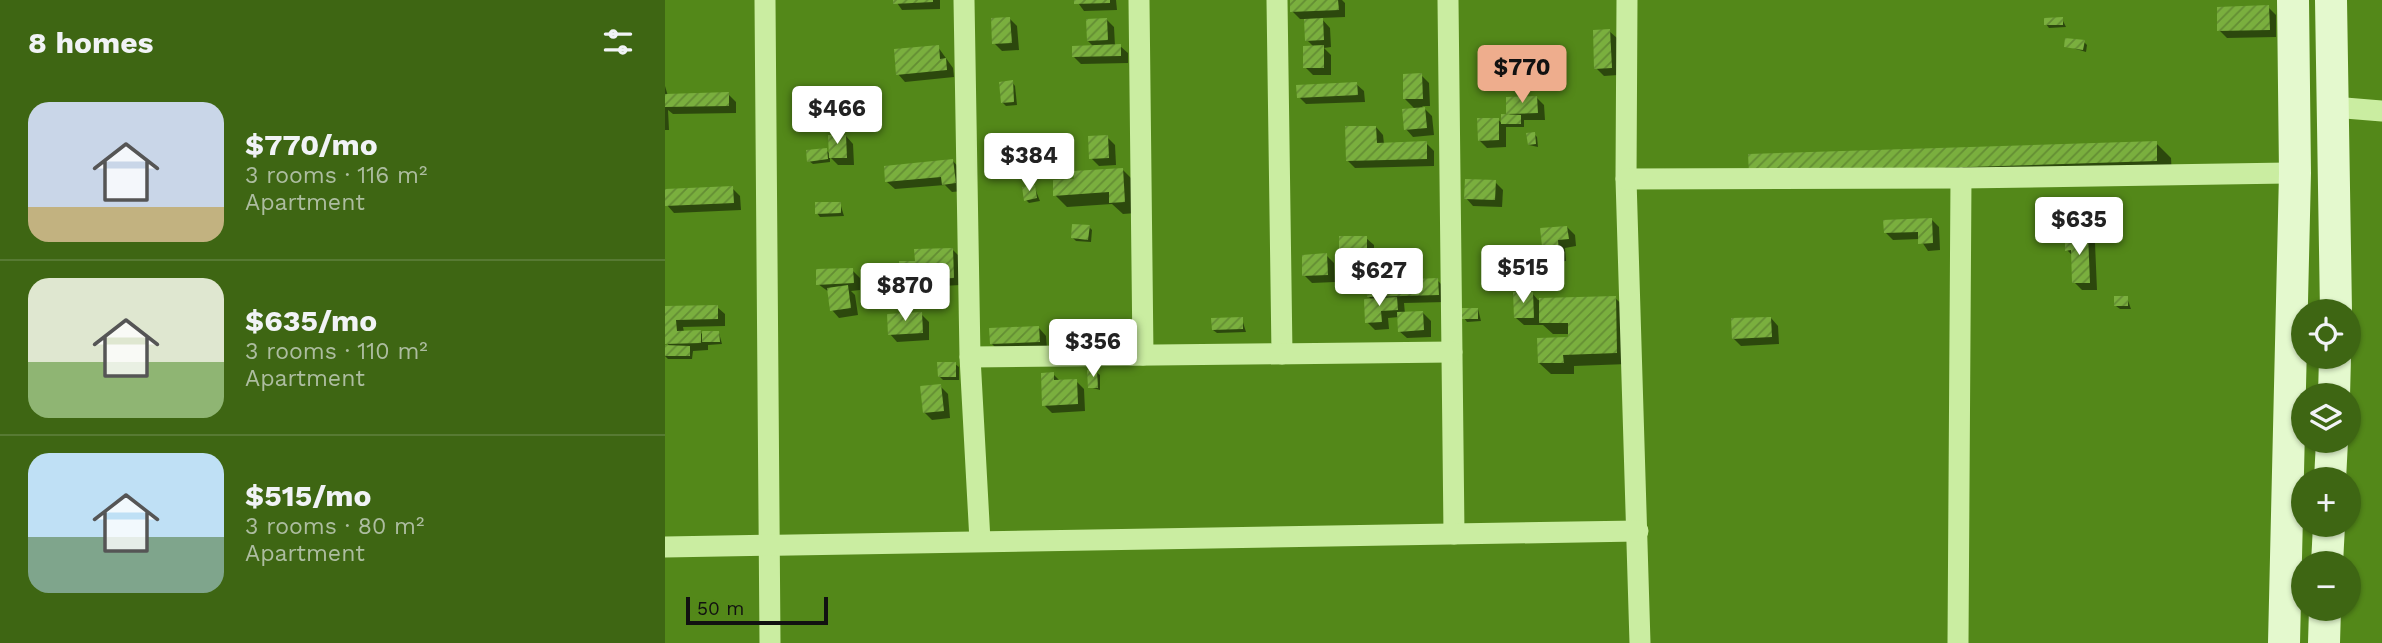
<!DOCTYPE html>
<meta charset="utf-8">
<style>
body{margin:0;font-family:"Work Sans",sans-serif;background:#496e21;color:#f1f3f6;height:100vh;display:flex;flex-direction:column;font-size:26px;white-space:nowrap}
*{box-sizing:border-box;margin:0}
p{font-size:23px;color:#adbda0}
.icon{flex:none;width:38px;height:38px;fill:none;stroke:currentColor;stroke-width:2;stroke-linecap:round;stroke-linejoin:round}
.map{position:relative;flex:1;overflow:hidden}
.drawer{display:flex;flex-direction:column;background:#3e6613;width:665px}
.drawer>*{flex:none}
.buttons{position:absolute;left:1626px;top:299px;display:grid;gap:14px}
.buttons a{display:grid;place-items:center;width:70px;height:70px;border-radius:50%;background:#3e6613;box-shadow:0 2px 5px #0004;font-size:35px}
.scale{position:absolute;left:21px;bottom:18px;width:142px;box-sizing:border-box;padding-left:7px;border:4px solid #111;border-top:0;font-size:19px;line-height:24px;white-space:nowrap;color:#111;-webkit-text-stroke:5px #538819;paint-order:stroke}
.price{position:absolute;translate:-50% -60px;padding:0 16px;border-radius:7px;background:#fff;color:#222;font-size:23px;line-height:46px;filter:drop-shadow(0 2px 4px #0008)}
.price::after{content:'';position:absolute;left:50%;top:42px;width:21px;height:16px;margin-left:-10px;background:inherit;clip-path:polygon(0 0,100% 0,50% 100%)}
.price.active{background:#eead8d;color:#111}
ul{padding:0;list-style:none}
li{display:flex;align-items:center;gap:21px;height:175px;padding:0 28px}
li+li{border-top:2px solid #577a33}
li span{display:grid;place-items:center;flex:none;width:196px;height:140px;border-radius:21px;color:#555}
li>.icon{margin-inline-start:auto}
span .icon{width:84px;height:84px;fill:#fffc;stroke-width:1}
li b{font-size:30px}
h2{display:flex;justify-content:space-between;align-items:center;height:84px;padding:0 28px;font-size:30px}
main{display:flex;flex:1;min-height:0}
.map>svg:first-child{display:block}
.shadow{fill:#0007}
.building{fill:url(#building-hatch)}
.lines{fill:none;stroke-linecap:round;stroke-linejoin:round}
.minor{stroke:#caeda1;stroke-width:21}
.secondary{stroke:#e4f9ce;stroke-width:32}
</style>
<main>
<section class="drawer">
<h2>8 homes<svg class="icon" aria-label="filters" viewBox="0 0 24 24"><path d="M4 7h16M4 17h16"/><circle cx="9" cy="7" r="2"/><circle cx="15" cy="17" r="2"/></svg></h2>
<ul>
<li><span style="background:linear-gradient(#c9d6e8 75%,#c2b280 0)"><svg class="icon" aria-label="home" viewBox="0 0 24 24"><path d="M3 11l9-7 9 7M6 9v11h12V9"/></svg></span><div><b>$770/mo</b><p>3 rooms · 116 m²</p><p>Apartment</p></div></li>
<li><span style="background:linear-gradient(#dfe7d0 60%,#8fb573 0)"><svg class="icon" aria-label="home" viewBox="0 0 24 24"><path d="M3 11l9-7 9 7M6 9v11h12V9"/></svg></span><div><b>$635/mo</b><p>3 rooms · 110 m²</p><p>Apartment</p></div></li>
<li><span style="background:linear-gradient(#bfe0f5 60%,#7fa58c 0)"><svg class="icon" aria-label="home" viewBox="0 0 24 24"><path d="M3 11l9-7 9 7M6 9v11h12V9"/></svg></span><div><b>$515/mo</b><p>3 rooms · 80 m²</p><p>Apartment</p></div></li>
</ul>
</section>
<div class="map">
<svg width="1717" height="643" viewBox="0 0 1717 643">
<defs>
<pattern id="building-hatch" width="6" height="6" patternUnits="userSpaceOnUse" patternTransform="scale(1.75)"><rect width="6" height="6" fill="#7aaf3e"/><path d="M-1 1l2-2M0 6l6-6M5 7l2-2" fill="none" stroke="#638d33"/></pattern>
</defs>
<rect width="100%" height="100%" fill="#538819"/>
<!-- shadow -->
<g class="shadow">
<path d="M 230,0 L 275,0 L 275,9 L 237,10 Z"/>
<path d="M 411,0 L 451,0 L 452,10 L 419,11 Z"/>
<path d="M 627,0 L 677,0 L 680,3 L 680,17 L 656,18 L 665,28 L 666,47 L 659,48 L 666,55 L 666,75 L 648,75 L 640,67 L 649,47 L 642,40 L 641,19 L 635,19 L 627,11 Z"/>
<path d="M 1603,7 L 1611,15 L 1611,37 L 1562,38 L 1554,30 Z"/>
<path d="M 345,19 L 352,26 L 354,50 L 337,51 L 329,43 Z"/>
<path d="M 1397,19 L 1401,27 L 1384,28 L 1381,24 Z"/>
<path d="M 442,20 L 449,27 L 450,46 L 455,46 L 463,53 L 463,63 L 416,64 L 409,57 L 429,47 L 423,41 Z"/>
<path d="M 944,31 L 952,38 L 953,75 L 939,76 L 931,68 Z"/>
<path d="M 1419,42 L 1422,45 L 1421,52 L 1401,46 Z"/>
<path d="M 273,47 L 288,68 L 289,77 L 240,82 L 233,74 Z"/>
<path d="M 756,75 L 764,83 L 765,106 L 757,106 L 767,116 L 769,135 L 748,137 L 741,129 L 751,110 L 740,99 Z"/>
<path d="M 347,82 L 350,86 L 352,105 L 341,106 L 337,102 Z"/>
<path d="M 691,84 L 699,91 L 700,102 L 641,104 L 634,97 Z"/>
<path d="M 0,86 L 3,96 L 63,94 L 71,102 L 71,113 L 8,114 L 3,110 L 4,130 L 0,130 Z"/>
<path d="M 872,98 L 879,105 L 880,120 L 859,120 L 859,127 L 841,127 L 841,147 L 822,148 L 814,140 L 833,119 L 837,124 L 846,116 L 843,113 Z"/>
<path d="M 711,127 L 718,135 L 719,144 L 761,143 L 769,151 L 769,166 L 690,168 L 682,160 Z"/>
<path d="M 869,134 L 872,137 L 873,147 L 864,145 Z"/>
<path d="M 181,136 L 188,144 L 189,165 L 173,165 L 165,157 L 165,162 L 148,164 L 144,161 L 161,150 L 165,154 Z"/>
<path d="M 442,137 L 450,145 L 451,165 L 434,166 L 426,158 Z"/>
<path d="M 1491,143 L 1506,158 L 1507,176 L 1101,188 Z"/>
<path d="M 288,161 L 295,169 L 297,191 L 287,192 L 280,185 L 230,189 L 222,182 Z"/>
<path d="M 457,169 L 469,181 L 471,213 L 458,214 L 447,204 L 402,207 L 390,195 L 410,180 Z"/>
<path d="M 830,182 L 838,190 L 837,207 L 808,206 L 801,198 Z"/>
<path d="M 369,186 L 375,201 L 364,203 L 361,200 Z"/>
<path d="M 67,188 L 75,196 L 76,210 L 9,213 L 2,205 Z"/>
<path d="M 175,203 L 179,216 L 155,217 L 152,213 Z"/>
<path d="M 1266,219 L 1274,227 L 1275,250 L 1263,251 L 1255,239 L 1228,240 L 1220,232 Z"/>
<path d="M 424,227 L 427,230 L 426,242 L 411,241 L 407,237 Z"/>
<path d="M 902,227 L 910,235 L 911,246 L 900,248 L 901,261 L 887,262 L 879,254 Z"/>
<path d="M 1422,235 L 1430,243 L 1432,290 L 1417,290 L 1409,282 L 1408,256 L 1402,250 Z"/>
<path d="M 701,238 L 709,245 L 709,259 L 684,259 L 676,251 Z"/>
<path d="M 287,249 L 295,257 L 296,285 L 257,287 L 258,292 L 244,292 L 236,285 L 252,263 Z"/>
<path d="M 661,255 L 669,263 L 670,282 L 647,283 L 639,275 Z"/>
<path d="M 871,256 L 874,260 L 875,286 L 863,286 L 860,282 Z"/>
<path d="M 187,270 L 195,278 L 195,290 L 186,291 L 190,295 L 193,315 L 174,318 L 167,310 L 164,292 L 153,284 Z"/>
<path d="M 772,280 L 780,288 L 781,302 L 739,303 L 740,314 L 758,313 L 766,321 L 766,337 L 742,338 L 734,331 L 734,317 L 723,318 L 724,329 L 710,330 L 702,322 L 707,300 L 704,297 Z"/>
<path d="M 867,293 L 873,300 L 950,298 L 962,309 L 963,364 L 909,366 L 909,374 L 886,374 L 874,363 L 905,339 L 905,334 L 888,334 L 878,325 L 859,325 L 851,318 Z"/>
<path d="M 1462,298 L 1466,309 L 1455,309 L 1451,306 Z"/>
<path d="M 52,307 L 60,314 L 60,326 L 18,327 L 19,332 L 35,332 L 39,336 L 54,333 L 57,344 L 43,345 L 43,350 L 28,351 L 27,359 L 3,359 L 0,356 L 0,347 L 5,347 L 2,343 L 1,308 Z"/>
<path d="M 813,309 L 816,321 L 802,322 L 799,318 Z"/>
<path d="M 256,314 L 264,322 L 264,340 L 232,342 L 225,334 Z"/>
<path d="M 1106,318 L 1113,326 L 1114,344 L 1076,346 L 1068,338 Z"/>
<path d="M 577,319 L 581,332 L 552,333 L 548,330 Z"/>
<path d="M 374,328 L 381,336 L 382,349 L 334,351 L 327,344 Z"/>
<path d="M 290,364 L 294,367 L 294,380 L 278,380 L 275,377 Z"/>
<path d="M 431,372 L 435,375 L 435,390 L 424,387 Z"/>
<path d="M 388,374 L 396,382 L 411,381 L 419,389 L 420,411 L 387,413 L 379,405 Z"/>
<path d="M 275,386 L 283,394 L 285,418 L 267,420 L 259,412 Z"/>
</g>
<!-- building -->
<g class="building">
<path d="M 228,0 L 268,0 L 268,2 L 228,4 Z"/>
<path d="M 409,0 L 445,0 L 445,3 L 409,4 Z"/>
<path d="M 625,0 L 673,0 L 674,10 L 625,12 Z"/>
<path d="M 1604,5 L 1605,30 L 1552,31 L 1552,7 Z"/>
<path d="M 345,17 L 347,43 L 327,44 L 326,18 Z"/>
<path d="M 1398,17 L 1398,25 L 1379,25 L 1379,18 Z"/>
<path d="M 442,18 L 443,40 L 422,41 L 421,19 Z"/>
<path d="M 658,18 L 659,40 L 640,41 L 639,19 Z"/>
<path d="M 945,29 L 947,68 L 929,69 L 928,30 Z"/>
<path d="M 1400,38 L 1420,40 L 1418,50 L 1399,47 Z"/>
<path d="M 456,44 L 456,56 L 407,57 L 407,46 Z"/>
<path d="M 274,45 L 275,59 L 281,58 L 282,70 L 231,75 L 229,49 Z"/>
<path d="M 659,45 L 659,68 L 638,68 L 638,46 Z"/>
<path d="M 757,73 L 758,99 L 738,99 L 738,74 Z"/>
<path d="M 348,80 L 349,102 L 336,103 L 334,82 Z"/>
<path d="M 692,82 L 693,95 L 632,98 L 631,85 Z"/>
<path d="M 64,92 L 64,106 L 0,107 L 0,94 Z"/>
<path d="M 872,96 L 873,113 L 841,114 L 841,97 Z"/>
<path d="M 760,107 L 762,128 L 739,130 L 737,109 Z"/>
<path d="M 836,114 L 856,115 L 856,124 L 836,124 Z"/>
<path d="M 812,118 L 834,118 L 834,140 L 813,141 Z"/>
<path d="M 680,126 L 711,126 L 712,143 L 762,141 L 762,159 L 681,161 Z"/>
<path d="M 870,132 L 871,144 L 863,145 L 861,133 Z"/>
<path d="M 163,135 L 181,135 L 182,158 L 164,158 Z"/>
<path d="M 443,135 L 444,158 L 424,159 L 423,136 Z"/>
<path d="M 1492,141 L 1492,161 L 1084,174 L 1083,154 Z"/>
<path d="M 162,148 L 163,159 L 142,162 L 141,150 Z"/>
<path d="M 288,159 L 291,183 L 277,185 L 276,177 L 220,182 L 219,166 Z"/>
<path d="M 458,168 L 460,202 L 444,203 L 444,192 L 388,196 L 388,180 L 409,179 L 408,171 Z"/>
<path d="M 800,179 L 831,180 L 830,200 L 799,199 Z"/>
<path d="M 370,185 L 372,198 L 359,201 L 357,187 Z"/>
<path d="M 68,186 L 69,203 L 0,206 L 0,189 Z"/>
<path d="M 150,202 L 176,202 L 176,213 L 150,214 Z"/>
<path d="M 1267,218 L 1268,243 L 1253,244 L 1253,232 L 1219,233 L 1218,220 Z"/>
<path d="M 407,224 L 425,225 L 423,240 L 406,238 Z"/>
<path d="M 902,226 L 904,239 L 893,240 L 894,253 L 878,255 L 875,228 Z"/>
<path d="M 1423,233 L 1425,283 L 1407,283 L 1406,250 L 1400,251 L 1400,234 Z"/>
<rect x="674" y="236" width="28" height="16"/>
<path d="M 288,248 L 289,278 L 251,280 L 251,285 L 234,285 L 234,261 L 250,261 L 249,249 Z"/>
<path d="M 662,253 L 663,275 L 637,276 L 637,255 Z"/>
<rect x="858" y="255" width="14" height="28"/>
<path d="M 188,268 L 189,283 L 151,285 L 151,269 Z"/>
<path d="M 773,278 L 774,295 L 702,297 L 701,281 Z"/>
<path d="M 183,285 L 186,308 L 165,311 L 162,288 Z"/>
<path d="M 848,292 L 868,292 L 869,318 L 849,318 Z"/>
<path d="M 951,296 L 952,353 L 898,355 L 899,363 L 873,363 L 872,338 L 903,337 L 903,323 L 874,323 L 874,298 Z"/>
<rect x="1449" y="296" width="14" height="10"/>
<path d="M 732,297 L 733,310 L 716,311 L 717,322 L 700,323 L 699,299 Z"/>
<path d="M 53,305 L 53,319 L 11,320 L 12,331 L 36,330 L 36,343 L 0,344 L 0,306 Z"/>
<rect x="797" y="308" width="16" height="11"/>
<path d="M 758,311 L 759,330 L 733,332 L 732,312 Z"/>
<path d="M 257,312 L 258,333 L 223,335 L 222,314 Z"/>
<path d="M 578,317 L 578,329 L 547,330 L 546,318 Z"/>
<path d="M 1106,317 L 1107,337 L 1067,339 L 1066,318 Z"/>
<path d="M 374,326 L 375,342 L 325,344 L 324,328 Z"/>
<path d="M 37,331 L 54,331 L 55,342 L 37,342 Z"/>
<path d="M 0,345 L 25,346 L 25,356 L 0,356 Z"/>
<path d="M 272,362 L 291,362 L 291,377 L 273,377 Z"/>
<path d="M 422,370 L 432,370 L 433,388 L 423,388 Z"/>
<path d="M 389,372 L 389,380 L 412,379 L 413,404 L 377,406 L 376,373 Z"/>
<path d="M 276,384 L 279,411 L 258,413 L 255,386 Z"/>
</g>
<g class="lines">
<!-- minor -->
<g class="minor">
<path d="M 100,0 L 105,643"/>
<path d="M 299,0 L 305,357 L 315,541"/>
<path d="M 474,0 L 478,355"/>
<path d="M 612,0 L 617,354"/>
<path d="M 783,0 L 789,534"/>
<path d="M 962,0 L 961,179 L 975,643"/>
<path d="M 1668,107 L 1717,111"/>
<path d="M 961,179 L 1296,178 L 1630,173"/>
<path d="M 305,357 L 787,352"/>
<path d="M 0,547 L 973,531"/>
<path d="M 1293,643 L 1296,178"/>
</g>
<!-- secondary -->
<g class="secondary">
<path d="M 1666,0 L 1671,312"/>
<path d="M 1669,396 L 1670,357"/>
<path d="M 1665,480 L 1667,441"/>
<path d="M 1662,564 L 1664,525"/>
<path d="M 1619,643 L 1630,173 L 1628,0"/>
<path d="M 1659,643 L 1660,609"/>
</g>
</g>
</svg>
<div class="buttons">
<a><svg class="icon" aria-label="locate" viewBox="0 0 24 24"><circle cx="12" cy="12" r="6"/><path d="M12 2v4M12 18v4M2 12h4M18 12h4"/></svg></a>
<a><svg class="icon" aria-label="layers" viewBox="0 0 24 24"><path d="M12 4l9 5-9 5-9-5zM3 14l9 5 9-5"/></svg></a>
<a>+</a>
<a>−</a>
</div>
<div class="scale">50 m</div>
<b class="price active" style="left:857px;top:105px">$770</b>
<b class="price" style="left:172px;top:146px">$466</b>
<b class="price" style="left:364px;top:193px">$384</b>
<b class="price" style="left:1414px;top:257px">$635</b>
<b class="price" style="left:858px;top:305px">$515</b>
<b class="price" style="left:714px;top:308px">$627</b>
<b class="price" style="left:240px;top:323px">$870</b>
<b class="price" style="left:428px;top:379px">$356</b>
</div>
</main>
